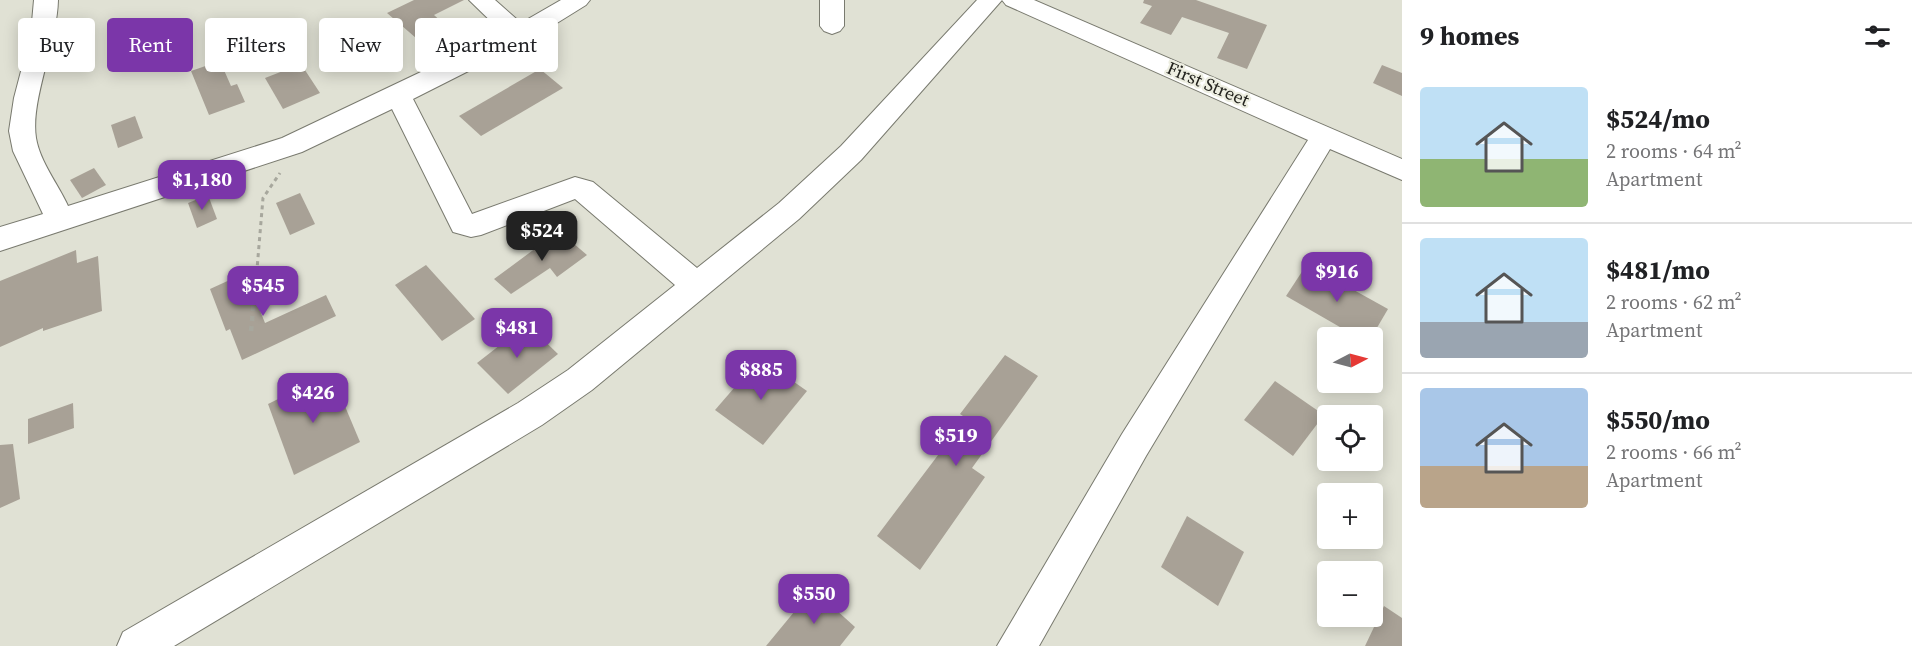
<!DOCTYPE html>
<meta charset="utf-8">
<style>
body{margin:0;font-family:"Source Serif 4",serif;background:#f6f6f6;color:#202124;height:100vh;display:flex;flex-direction:column;font-size:22px;white-space:nowrap}
*{box-sizing:border-box;margin:0}
p{font-size:20px;color:#757577}
.icon{flex:none;width:33px;height:33px;fill:none;stroke:currentColor;stroke-width:2;stroke-linecap:round;stroke-linejoin:round}
.map{position:relative;flex:1;overflow:hidden}
.details{display:flex;flex-direction:column;background:#fff;width:510px}
.details>*{flex:none}
.top-card{position:absolute;left:18px;top:18px;width:570px;height:54px;display:flex;gap:12px}
.needle{width:39px;rotate:84deg}
.controls{position:absolute;left:1317px;top:327px;display:grid;gap:12px}
.controls a{display:grid;place-items:center;width:66px;height:66px;border-radius:6px;background:#fff;box-shadow:0 3px 15px #0003;font-size:30px}
.price{position:absolute;translate:-50% -51px;padding:0 14px;border-radius:12px;background:#7b36a9;color:#fff;font-size:20px;line-height:39px;filter:drop-shadow(0 2px 3px #0008)}
.price::after{content:'';position:absolute;left:50%;top:36px;width:18px;height:14px;margin-left:-9px;background:inherit;clip-path:polygon(0 0,100% 0,50% 100%)}
.price.active{background:#222;color:#fff}
ul{padding:0;list-style:none}
li{display:flex;align-items:center;gap:18px;height:150px;padding:0 18px}
li+li{border-top:2px solid #e0e0e0}
li span{display:grid;place-items:center;flex:none;width:168px;height:120px;border-radius:6px;color:#555}
li>.icon{margin-inline-start:auto}
span .icon{width:72px;height:72px;fill:#fffc;stroke-width:1}
li b{font-size:26px}
h2{display:flex;justify-content:space-between;align-items:center;height:72px;padding:0 18px;font-size:26px}
.chip{padding:0 21px;border-radius:6px;background:#fff;box-shadow:0 3px 15px #0003;font-size:21px;line-height:54px}
.chip.active{background:#7b36a9;color:#fff}
main{display:flex;flex:1;min-height:0}
.map>svg:first-child{display:block}
.building{fill:#a8a196}
.lines{fill:none;stroke-linecap:round;stroke-linejoin:round}
.minor-casing{stroke:#797a6f;stroke-width:2}
.path-far1{stroke:#a7a79d;stroke-width:3;stroke-dasharray:4 4;stroke-linecap:butt}
.path{stroke:#a7a79d;stroke-width:4.5;stroke-dasharray:5 5;stroke-linecap:butt}
.minor{fill:#fff;fill-rule:evenodd}
.labels{text-anchor:middle;stroke-width:4.5;stroke-linejoin:round;paint-order:stroke}
.street-label{font-size:18px;fill:#23231e;stroke:#edeee1}
</style>
<main>
<div class="map">
<svg width="1402" height="646" viewBox="0 0 1402 646">
<rect width="100%" height="100%" fill="#e0e1d4"/>
<!-- building -->
<g class="building">
<path d="M 414,0 L 464,0 L 434,15 L 444,24 L 416,38 L 387,13 Z"/>
<path d="M 1144,0 L 1196,0 L 1267,25 L 1247,69 L 1217,58 L 1229,33 L 1182,17 L 1171,35 L 1140,23 L 1152,6 L 1143,3 Z"/>
<path d="M 220,61 L 231,86 L 237,84 L 245,102 L 209,115 L 191,71 Z"/>
<path d="M 301,64 L 320,93 L 283,109 L 265,78 Z"/>
<path d="M 1382,65 L 1402,73 L 1402,96 L 1373,83 Z"/>
<path d="M 540,69 L 563,88 L 481,136 L 459,116 Z"/>
<path d="M 135,116 L 143,138 L 118,148 L 111,125 Z"/>
<path d="M 94,168 L 106,185 L 82,198 L 70,180 Z"/>
<path d="M 300,193 L 315,224 L 290,235 L 276,203 Z"/>
<path d="M 208,195 L 217,219 L 197,228 L 188,203 Z"/>
<path d="M 559,231 L 587,255 L 557,277 L 550,268 L 511,294 L 494,279 Z"/>
<path d="M 76,250 L 77,263 L 98,256 L 102,311 L 43,331 L 43,328 L 0,347 L 0,281 Z"/>
<path d="M 1307,264 L 1388,309 L 1371,338 L 1359,338 L 1286,296 Z"/>
<path d="M 426,265 L 475,319 L 442,341 L 395,285 Z"/>
<path d="M 245,273 L 265,323 L 326,295 L 336,316 L 242,360 L 230,329 L 226,331 L 210,289 Z"/>
<path d="M 527,324 L 558,354 L 508,394 L 477,363 Z"/>
<path d="M 1005,355 L 1038,376 L 972,468 L 985,477 L 920,570 L 877,536 L 966,418 L 960,414 Z"/>
<path d="M 760,358 L 807,391 L 763,445 L 715,410 Z"/>
<path d="M 331,373 L 360,442 L 294,475 L 268,404 Z"/>
<path d="M 1275,381 L 1324,415 L 1293,456 L 1244,420 Z"/>
<path d="M 73,403 L 74,428 L 28,444 L 28,419 Z"/>
<path d="M 13,444 L 20,499 L 0,508 L 0,445 Z"/>
<path d="M 1187,516 L 1244,552 L 1218,606 L 1161,567 Z"/>
<path d="M 813,589 L 855,627 L 840,646 L 766,646 Z"/>
<path d="M 1384,606 L 1402,618 L 1402,646 L 1365,646 Z"/>
</g>
<g class="lines">
<defs>
<g id="minor">
<path d="M 34,0 L 58,0 C 57,43 30,101 36,138 C 40,162 58,184 68,206 L 282,138 L 503,33 L 469,0 L 495,0 L 521,23 L 561,0 L 590,0 L 586,5 L 528,41 L 413,99 L 472,214 L 575,177 L 593,182 L 697,268 L 779,203 L 841,146 L 977,0 L 1002,0 L 861,160 L 799,219 L 592,390 L 542,425 L 174,646 L 117,646 L 123,632 L 518,403 L 568,370 L 675,285 L 575,199 L 481,235 L 471,237 L 453,232 L 392,109 L 302,152 L 0,251 L 0,227 L 43,214 L 13,151 L 9,131 L 14,98 L 31,33 Z"/>
<path d="M 820,0 L 844,0 L 844,26 L 840,31 L 832,34 L 824,31 L 820,26 Z"/>
<path d="M 1002,0 L 1034,0 L 1402,159 L 1402,180 L 1330,149 L 1146,456 L 1039,646 L 997,646 L 1122,434 L 1308,140 L 1006,5 Z"/>
</g>
</defs>
<!-- minor casing -->
<use href="#minor" class="minor-casing"/>
<!-- path-far1 -->
<path class="path-far1" d="M 256,281 L 263,198 L 280,173"/>
<!-- path -->
<path class="path" d="M 251,331 L 256,279"/>
<!-- minor -->
<use href="#minor" class="minor"/>
</g>
<g class="labels">
<!-- street labels -->
<g class="street-label">
<text transform="translate(1208 84) rotate(23)" y="6">First Street</text>
</g>
</g>
</svg>
<div class="controls">
<a><svg class="needle" viewBox="-14 -14 28 28"><path d="M0-13l5 13h-10z" fill="#e53935"/><path d="M0 13l5-13h-10z" fill="#757577"/></svg></a>
<a><svg class="icon" aria-label="locate" viewBox="0 0 24 24"><circle cx="12" cy="12" r="6"/><path d="M12 2v4M12 18v4M2 12h4M18 12h4"/></svg></a>
<a>+</a>
<a>−</a>
</div>
<b class="price" style="left:202px;top:211px">$1,180</b>
<b class="price active" style="left:542px;top:262px">$524</b>
<b class="price" style="left:1337px;top:303px">$916</b>
<b class="price" style="left:263px;top:317px">$545</b>
<b class="price" style="left:517px;top:359px">$481</b>
<b class="price" style="left:761px;top:401px">$885</b>
<b class="price" style="left:313px;top:424px">$426</b>
<b class="price" style="left:956px;top:467px">$519</b>
<b class="price" style="left:814px;top:625px">$550</b>
<div class="top-card">
<a class="chip">Buy</a>
<a class="chip active">Rent</a>
<a class="chip">Filters</a>
<a class="chip">New</a>
<a class="chip">Apartment</a>
</div>
</div>
<section class="details">
<h2>9 homes<svg class="icon" aria-label="filters" viewBox="0 0 24 24"><path d="M4 7h16M4 17h16"/><circle cx="9" cy="7" r="2"/><circle cx="15" cy="17" r="2"/></svg></h2>
<ul>
<li><span style="background:linear-gradient(#bfe0f5 60%,#8fb573 0)"><svg class="icon" aria-label="home" viewBox="0 0 24 24"><path d="M3 11l9-7 9 7M6 9v11h12V9"/></svg></span><div><b>$524/mo</b><p>2 rooms · 64 m²</p><p>Apartment</p></div></li>
<li><span style="background:linear-gradient(#bfe0f5 70%,#9aa5b1 0)"><svg class="icon" aria-label="home" viewBox="0 0 24 24"><path d="M3 11l9-7 9 7M6 9v11h12V9"/></svg></span><div><b>$481/mo</b><p>2 rooms · 62 m²</p><p>Apartment</p></div></li>
<li><span style="background:linear-gradient(#a9c7e8 65%,#b9a48a 0)"><svg class="icon" aria-label="home" viewBox="0 0 24 24"><path d="M3 11l9-7 9 7M6 9v11h12V9"/></svg></span><div><b>$550/mo</b><p>2 rooms · 66 m²</p><p>Apartment</p></div></li>
</ul>
</section>
</main>
